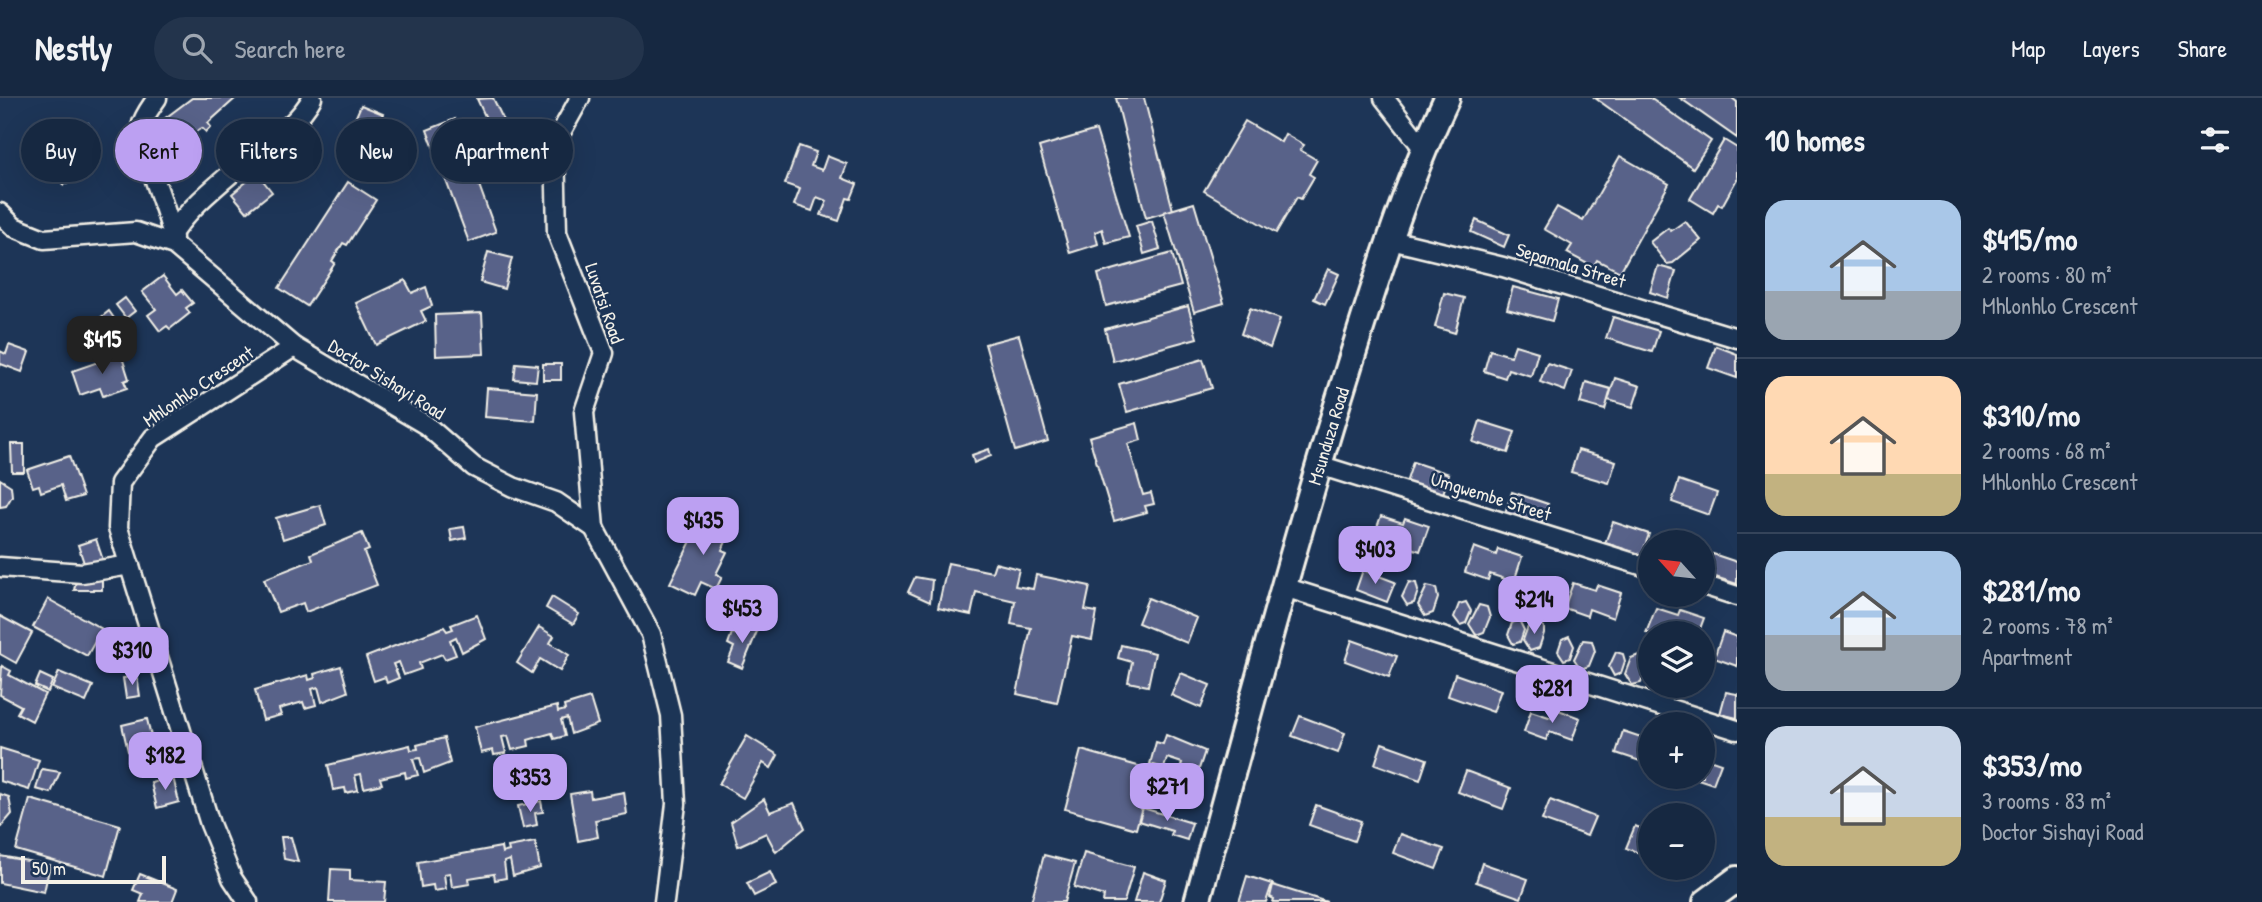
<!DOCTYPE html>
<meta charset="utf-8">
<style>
body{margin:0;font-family:"Patrick Hand",sans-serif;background:#23344c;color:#f1f3f6;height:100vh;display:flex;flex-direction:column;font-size:26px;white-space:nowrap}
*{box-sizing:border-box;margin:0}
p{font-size:23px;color:#9ea6b1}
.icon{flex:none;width:38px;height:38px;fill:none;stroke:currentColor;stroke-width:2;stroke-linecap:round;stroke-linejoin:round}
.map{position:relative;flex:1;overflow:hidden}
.sheet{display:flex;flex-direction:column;background:#162841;width:525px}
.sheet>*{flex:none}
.hud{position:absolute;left:21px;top:21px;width:665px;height:63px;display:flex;gap:14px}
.needle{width:46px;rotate:297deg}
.buttons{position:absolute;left:1638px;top:432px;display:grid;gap:14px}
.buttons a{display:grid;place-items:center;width:77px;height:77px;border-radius:50%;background:#162841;box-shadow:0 7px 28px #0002,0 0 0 2px #35445a;font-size:35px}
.scale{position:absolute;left:21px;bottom:18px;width:145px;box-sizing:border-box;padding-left:7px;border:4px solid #f4f1e8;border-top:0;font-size:19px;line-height:24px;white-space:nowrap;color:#f4f1e8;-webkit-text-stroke:5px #1d3557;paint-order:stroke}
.price{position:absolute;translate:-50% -60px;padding:0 16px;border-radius:14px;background:#bca0f2;color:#111;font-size:23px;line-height:46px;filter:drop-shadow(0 2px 4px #0008)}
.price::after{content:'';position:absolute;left:50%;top:42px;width:21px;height:16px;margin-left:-10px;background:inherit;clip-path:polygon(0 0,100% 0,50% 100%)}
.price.active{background:#222;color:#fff}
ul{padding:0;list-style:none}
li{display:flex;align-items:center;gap:21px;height:175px;padding:0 28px}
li+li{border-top:2px solid #35445a}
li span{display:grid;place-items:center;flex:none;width:196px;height:140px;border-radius:21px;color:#555}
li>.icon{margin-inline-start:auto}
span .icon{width:84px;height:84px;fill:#fffc;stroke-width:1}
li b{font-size:30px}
h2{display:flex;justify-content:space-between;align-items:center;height:84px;padding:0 28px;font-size:30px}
.chip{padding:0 24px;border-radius:32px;background:#162841;box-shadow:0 7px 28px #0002,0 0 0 2px #35445a;font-size:24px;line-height:63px}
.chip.active{background:#bca0f2;color:#111}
header{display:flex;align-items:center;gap:42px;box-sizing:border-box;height:98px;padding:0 35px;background:#162841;border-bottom:2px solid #35445a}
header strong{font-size:33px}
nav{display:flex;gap:38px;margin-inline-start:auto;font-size:24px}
.search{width:490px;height:63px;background:#23344c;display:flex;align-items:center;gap:18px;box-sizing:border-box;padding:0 24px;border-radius:38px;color:#9ea6b1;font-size:26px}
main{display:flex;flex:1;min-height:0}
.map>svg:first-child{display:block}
.building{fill:#586289;stroke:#f4f1e8;stroke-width:2}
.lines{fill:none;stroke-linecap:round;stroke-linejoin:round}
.street-casing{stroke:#f4f1e8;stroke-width:23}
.secondary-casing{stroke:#f4f1e8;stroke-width:30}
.street{stroke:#1d3557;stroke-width:18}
.secondary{stroke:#1d3557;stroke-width:24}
.labels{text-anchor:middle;stroke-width:5;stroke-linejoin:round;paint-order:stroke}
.street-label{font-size:19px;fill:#f4f1e8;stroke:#1d3557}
</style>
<header>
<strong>Nestly</strong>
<div class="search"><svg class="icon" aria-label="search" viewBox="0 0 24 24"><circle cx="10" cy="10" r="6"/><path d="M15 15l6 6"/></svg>Search here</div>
<nav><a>Map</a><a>Layers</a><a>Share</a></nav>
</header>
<main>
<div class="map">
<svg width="1737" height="804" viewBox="0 0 1737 804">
<rect width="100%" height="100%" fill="#1d3557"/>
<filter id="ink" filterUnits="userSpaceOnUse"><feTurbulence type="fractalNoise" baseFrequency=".0143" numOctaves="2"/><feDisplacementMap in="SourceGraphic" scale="14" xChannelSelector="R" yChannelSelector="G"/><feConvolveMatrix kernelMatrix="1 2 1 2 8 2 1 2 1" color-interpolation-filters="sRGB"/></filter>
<g filter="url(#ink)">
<!-- building -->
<g class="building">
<path d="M 192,0 L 236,0 L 208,25 L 211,29 L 206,34 L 202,30 L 181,43 L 164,21 Z"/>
<path d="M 493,0 L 503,21 L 489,27 L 477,1 Z"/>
<path d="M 1116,0 L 1144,0 L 1173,112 L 1146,120 Z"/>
<path d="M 1595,0 L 1650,0 L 1711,43 L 1693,70 Z"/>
<path d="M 1680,0 L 1732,0 L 1737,4 L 1737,40 Z"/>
<path d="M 361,7 L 383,16 L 368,48 L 347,39 Z"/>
<path d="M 455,21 L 496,134 L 469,144 L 427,32 Z"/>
<path d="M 1245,23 L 1281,44 L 1285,36 L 1304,47 L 1300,52 L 1317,62 L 1309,76 L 1314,79 L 1301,101 L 1297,99 L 1276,135 L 1204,93 Z"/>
<path d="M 88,25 L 97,43 L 73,55 L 83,77 L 63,87 L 43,46 Z"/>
<path d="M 1096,32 L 1129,139 L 1106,145 L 1102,131 L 1095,134 L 1098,146 L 1070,155 L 1039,49 Z"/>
<path d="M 1724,42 L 1737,50 L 1737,81 L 1722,108 L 1718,106 L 1713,115 L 1690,101 Z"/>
<path d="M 799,48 L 816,54 L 811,68 L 822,72 L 827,58 L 847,66 L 842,80 L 857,86 L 851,101 L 847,100 L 839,123 L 821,117 L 827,103 L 817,99 L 812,113 L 794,107 L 800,91 L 785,86 Z"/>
<path d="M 1620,58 L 1669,86 L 1620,174 L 1597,162 L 1593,169 L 1567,155 L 1572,147 L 1544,131 L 1557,109 L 1583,123 Z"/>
<path d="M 257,75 L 272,94 L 247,114 L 232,96 Z"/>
<path d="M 348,84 L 376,102 L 347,147 L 343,145 L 332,163 L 335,165 L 307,208 L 279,190 Z"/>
<path d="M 1194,105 L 1224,205 L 1194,214 L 1164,114 Z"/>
<path d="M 1476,122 L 1509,137 L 1504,149 L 1471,134 Z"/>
<path d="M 1152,123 L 1160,151 L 1144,156 L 1136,128 Z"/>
<path d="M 1685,123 L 1701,142 L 1673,165 L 1667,166 L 1650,144 L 1668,130 L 1671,133 Z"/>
<path d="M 488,154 L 512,160 L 504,191 L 480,184 Z"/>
<path d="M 1172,155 L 1181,188 L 1106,208 L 1098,176 Z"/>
<path d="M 1658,168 L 1676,173 L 1668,200 L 1650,194 Z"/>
<path d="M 1328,171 L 1339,176 L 1325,206 L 1314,201 Z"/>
<path d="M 163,178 L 177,196 L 182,192 L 193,205 L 186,210 L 190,215 L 170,231 L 167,228 L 160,233 L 148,217 L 156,211 L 142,194 Z"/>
<path d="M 405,182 L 412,195 L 426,189 L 432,208 L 421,213 L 426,223 L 376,247 L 356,205 Z"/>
<path d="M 1513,189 L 1558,201 L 1552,223 L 1507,211 Z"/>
<path d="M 1444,195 L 1464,200 L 1455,235 L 1435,229 Z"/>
<path d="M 125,200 L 135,213 L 126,220 L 116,207 Z"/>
<path d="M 1188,208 L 1197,240 L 1113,263 L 1105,231 Z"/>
<path d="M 1250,210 L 1280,221 L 1270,250 L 1241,236 Z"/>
<path d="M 109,213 L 123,233 L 114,240 L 99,221 Z"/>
<path d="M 482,215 L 484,256 L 436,258 L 435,217 Z"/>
<path d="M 1613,219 L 1659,233 L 1652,254 L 1606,240 Z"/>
<path d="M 1019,237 L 1048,343 L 1015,353 L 985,246 Z"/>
<path d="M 9,247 L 29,254 L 22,274 L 1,266 L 0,268 L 0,253 L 6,256 Z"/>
<path d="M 1515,247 L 1538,254 L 1531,278 L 1508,271 L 1505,280 L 1484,273 L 1490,252 L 1511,258 Z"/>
<path d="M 1716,248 L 1737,256 L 1737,280 L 1708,270 Z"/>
<path d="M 121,256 L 129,281 L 124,283 L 127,290 L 103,298 L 100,290 L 80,297 L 72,273 Z"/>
<path d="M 1203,261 L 1212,290 L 1127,314 L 1119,286 Z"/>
<path d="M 516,265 L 538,267 L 536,283 L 514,281 Z"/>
<path d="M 1547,265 L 1572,273 L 1565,293 L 1540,284 Z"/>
<rect x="543" y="266" width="18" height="16"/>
<path d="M 1615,280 L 1640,288 L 1633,309 L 1608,302 Z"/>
<path d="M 1586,284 L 1611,291 L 1605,312 L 1580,305 Z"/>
<path d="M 487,290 L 537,294 L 535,323 L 485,319 Z"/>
<path d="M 1480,323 L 1515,334 L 1508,355 L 1473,344 Z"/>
<path d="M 1137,325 L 1141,342 L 1128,346 L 1143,397 L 1151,395 L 1154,406 L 1145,408 L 1147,414 L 1114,423 L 1089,339 Z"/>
<path d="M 11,346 L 24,346 L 24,374 L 12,374 Z"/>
<path d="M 989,351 L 991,358 L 974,365 L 972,357 Z"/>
<path d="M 1578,352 L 1616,363 L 1609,385 L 1571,374 Z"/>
<path d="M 69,358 L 83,398 L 66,403 L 61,387 L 41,394 L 39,387 L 33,389 L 27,372 Z"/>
<path d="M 1413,364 L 1449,376 L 1443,396 L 1406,385 Z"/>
<path d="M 0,381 L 11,388 L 12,398 L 6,408 L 0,409 Z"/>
<path d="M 1679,382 L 1717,395 L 1709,417 L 1672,404 Z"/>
<path d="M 1512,394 L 1548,406 L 1541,427 L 1505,415 Z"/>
<path d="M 320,407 L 326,427 L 283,441 L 276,420 Z"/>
<path d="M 704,417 L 732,431 L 722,452 L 727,454 L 716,476 L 722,479 L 716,491 L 701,484 L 695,497 L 670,485 Z"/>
<path d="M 1381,418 L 1403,425 L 1405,420 L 1429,428 L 1420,453 L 1396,445 L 1394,451 L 1372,443 Z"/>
<path d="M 1613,424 L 1649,436 L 1642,457 L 1605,445 Z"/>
<path d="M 464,429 L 466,440 L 452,443 L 450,431 Z"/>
<path d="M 362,435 L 369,452 L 364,454 L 377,487 L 306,514 L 303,505 L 278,514 L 264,481 L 313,462 L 311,456 Z"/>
<path d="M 96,441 L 104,465 L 86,471 L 78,447 Z"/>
<path d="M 1474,449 L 1496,457 L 1498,451 L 1522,459 L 1514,484 L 1490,476 L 1488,482 L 1465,474 Z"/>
<path d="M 1713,456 L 1737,464 L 1737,486 L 1706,476 Z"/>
<path d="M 948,465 L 992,474 L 995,465 L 1019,471 L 1015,488 L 1033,491 L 1036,477 L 1090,488 L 1085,512 L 1097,514 L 1092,542 L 1072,538 L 1057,605 L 1017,596 L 1031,530 L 1011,526 L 1015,503 L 976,494 L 971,517 L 938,510 Z"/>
<path d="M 1363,472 L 1395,484 L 1387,504 L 1356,492 Z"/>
<path d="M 77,478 L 102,479 L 102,492 L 74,492 Z"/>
<path d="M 915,479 L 932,482 L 930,504 L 908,494 Z"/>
<path d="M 1409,484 L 1416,485 L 1418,493 L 1414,505 L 1407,507 L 1402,499 Z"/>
<path d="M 1573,485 L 1595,492 L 1597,487 L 1621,495 L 1613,520 L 1589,511 L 1587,518 L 1564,510 Z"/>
<path d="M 1427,488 L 1436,490 L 1438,500 L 1433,515 L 1425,518 L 1418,507 Z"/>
<path d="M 552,499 L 579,516 L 573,526 L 546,510 Z"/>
<path d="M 1148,500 L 1197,520 L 1187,545 L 1138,525 Z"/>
<path d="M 48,501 L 102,531 L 87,558 L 33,529 Z"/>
<path d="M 1466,504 L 1471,513 L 1466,525 L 1460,527 L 1454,519 L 1459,506 Z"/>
<path d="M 1479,507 L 1487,509 L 1490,519 L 1484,534 L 1476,537 L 1469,526 Z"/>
<path d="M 1656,510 L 1678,517 L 1680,512 L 1704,520 L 1698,536 L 1646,535 Z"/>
<path d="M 477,517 L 486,541 L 462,554 L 456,539 L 450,542 L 456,557 L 445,561 L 442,556 L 419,565 L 421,571 L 404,577 L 399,564 L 393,566 L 399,580 L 387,585 L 385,579 L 374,583 L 366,559 L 444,529 L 447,533 L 453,531 L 451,527 Z"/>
<path d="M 0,518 L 32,535 L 16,565 L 0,556 Z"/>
<path d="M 1519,522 L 1524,532 L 1520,544 L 1513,546 L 1508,537 L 1512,525 Z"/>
<path d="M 1537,523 L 1544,529 L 1544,535 L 1539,550 L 1530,553 L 1523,542 L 1529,526 Z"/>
<path d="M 744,525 L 758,531 L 742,570 L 728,564 L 734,549 L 728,546 L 732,535 L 739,537 Z"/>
<path d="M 539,529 L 554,538 L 550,545 L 569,557 L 560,573 L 540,561 L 532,575 L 517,565 Z"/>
<path d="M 1723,534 L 1737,539 L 1737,568 L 1714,560 Z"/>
<path d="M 1569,538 L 1574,548 L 1570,560 L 1564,562 L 1558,553 L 1562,541 Z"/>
<path d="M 1352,542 L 1397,558 L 1389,579 L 1345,563 Z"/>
<path d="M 1583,542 L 1592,543 L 1595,553 L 1589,568 L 1581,571 L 1574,561 Z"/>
<path d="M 1121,547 L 1155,555 L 1148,588 L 1128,584 L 1132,564 L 1118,560 Z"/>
<path d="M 1616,554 L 1623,556 L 1625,563 L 1621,575 L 1614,578 L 1609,569 Z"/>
<path d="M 1639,557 L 1646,563 L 1646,569 L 1641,585 L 1632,587 L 1625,576 L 1631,560 Z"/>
<path d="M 2,568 L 11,573 L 9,577 L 45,596 L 32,623 L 17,615 L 21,608 L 0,597 Z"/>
<path d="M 341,568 L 348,594 L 322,604 L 318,589 L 312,591 L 316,607 L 305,610 L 303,604 L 279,611 L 281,617 L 263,622 L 255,592 L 308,577 L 309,582 L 315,580 L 314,576 Z"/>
<path d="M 59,574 L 93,588 L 86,604 L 52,590 Z"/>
<path d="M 1181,575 L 1210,587 L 1201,610 L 1171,597 Z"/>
<path d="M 40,576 L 53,582 L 48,594 L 35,588 Z"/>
<path d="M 1455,576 L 1501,592 L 1493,614 L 1448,598 Z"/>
<path d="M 137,578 L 140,598 L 126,600 L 123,580 Z"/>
<path d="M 1726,594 L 1737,596 L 1737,620 L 1720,616 Z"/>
<path d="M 590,600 L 598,626 L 571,636 L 567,620 L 561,622 L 565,638 L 554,641 L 552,635 L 528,642 L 529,648 L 512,652 L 508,638 L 502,639 L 506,655 L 494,657 L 493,652 L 481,655 L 475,629 L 557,608 L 558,614 L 565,612 L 564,608 Z"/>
<path d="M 1556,611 L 1580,620 L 1572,642 L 1550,634 L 1546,642 L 1524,634 L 1531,613 L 1552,620 Z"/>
<path d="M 1300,618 L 1345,635 L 1338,655 L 1292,638 Z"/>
<path d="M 147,621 L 153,647 L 128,653 L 122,627 Z"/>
<path d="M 1623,633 L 1650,642 L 1649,666 L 1616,655 Z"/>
<path d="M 1166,637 L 1205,653 L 1196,680 L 1179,675 L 1182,665 L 1167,660 L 1164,670 L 1150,666 L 1156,644 L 1163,646 Z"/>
<path d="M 747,638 L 778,657 L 771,670 L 763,665 L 743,700 L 719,686 Z"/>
<path d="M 444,640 L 450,665 L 424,675 L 420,660 L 413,661 L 418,677 L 406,680 L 405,674 L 380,680 L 382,686 L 364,690 L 361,676 L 355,677 L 358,692 L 346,695 L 345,690 L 333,692 L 328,667 L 410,647 L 411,652 L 418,651 L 417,647 Z"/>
<path d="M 1382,645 L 1427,661 L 1420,682 L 1375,666 Z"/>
<path d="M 160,648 L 164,666 L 148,671 L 141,655 Z"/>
<path d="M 0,650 L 39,662 L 29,692 L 0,683 Z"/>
<path d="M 1081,652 L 1152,672 L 1136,731 L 1065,711 Z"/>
<path d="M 1703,659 L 1721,665 L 1713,686 L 1692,679 L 1703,679 Z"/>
<path d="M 42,671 L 60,674 L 51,695 L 36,691 Z"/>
<path d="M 1466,673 L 1511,690 L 1503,711 L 1458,694 Z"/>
<path d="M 173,679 L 179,704 L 157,710 L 151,685 Z"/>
<path d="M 590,693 L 591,700 L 624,694 L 627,716 L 595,722 L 598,739 L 578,743 L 570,696 Z"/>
<path d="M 0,696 L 9,699 L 12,716 L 0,730 Z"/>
<path d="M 30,701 L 120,727 L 106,778 L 16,752 Z"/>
<path d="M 764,701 L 770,714 L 794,705 L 805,730 L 776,754 L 766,735 L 738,748 L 731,724 Z"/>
<path d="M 1550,702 L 1595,719 L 1587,738 L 1542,722 Z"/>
<path d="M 541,703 L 543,714 L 535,715 L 537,727 L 523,730 L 518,708 Z"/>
<path d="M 1316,707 L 1361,723 L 1354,743 L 1309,727 Z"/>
<path d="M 1143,710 L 1192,725 L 1187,742 L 1171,737 L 1172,733 L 1139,723 Z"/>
<path d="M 1635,728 L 1650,734 L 1650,759 L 1626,750 Z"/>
<path d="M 1400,736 L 1444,751 L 1436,771 L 1393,755 Z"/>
<path d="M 281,739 L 291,739 L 298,764 L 284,761 Z"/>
<path d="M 535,744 L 540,770 L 513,778 L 510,762 L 504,764 L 506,780 L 495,782 L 494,776 L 469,780 L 470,786 L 452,789 L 450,775 L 444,776 L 446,791 L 434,793 L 433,787 L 421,789 L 418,764 L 501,749 L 502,755 L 509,753 L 508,749 Z"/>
<path d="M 1084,755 L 1134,769 L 1124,804 L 1103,804 L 1104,798 L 1074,789 Z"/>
<path d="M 1044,757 L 1075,765 L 1064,804 L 1031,804 Z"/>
<path d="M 0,758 L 50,767 L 44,794 L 0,785 Z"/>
<path d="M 1482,765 L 1528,781 L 1521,800 L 1476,784 Z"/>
<path d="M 331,771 L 350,772 L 350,782 L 386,784 L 384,804 L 329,804 Z"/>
<path d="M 770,774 L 776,787 L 754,798 L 747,785 Z"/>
<path d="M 1143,774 L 1166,782 L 1159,804 L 1134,804 Z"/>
<path d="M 140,776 L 177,791 L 172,804 L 140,804 L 143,796 L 133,792 Z"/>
<path d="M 1247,778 L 1272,786 L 1266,804 L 1239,804 Z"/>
<path d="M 1273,787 L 1327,804 L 1273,804 L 1274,801 L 1270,799 Z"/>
</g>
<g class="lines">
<defs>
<g id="street">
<path d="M 157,0 C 151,9 143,19 141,29 C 137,42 170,117 173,140"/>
<path d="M 580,0 L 555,45 L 557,135 L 604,255 L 584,314 L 594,430"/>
<path d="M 1384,0 L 1423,50"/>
<path d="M 0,115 L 14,129 L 44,141 L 136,134 L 174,147 L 294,249 L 426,327 L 474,369 L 513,389 L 556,404 L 594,430 L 651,536 L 671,617 L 676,706 L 664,804"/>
<path d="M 173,134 C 193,105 223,83 250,59 C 272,41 298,26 312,0"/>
<path d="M 1391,142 L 1503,169 L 1737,240"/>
<path d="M 1319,367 L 1650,470"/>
<path d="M 0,469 L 82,475 L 130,467"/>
<path d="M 1703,487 L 1737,498"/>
<path d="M 1284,489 L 1737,632"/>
<path d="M 248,804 L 232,780 L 210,726 L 118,430 L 120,385 L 153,340 L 294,249"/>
</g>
<g id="secondary">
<path d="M 1197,804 C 1243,637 1287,470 1338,304 C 1370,201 1401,97 1447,0"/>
<path d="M 1706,804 L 1737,781"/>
</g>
</defs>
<!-- street casing -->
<use href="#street" class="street-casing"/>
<!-- secondary casing -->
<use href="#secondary" class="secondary-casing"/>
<!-- street -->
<use href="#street" class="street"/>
<!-- secondary -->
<use href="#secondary" class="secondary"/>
</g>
</g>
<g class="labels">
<!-- street labels -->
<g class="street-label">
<text transform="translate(1571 167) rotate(17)" y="7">Sepamala Street</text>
<text transform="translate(605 205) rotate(71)" y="7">Luvatsi Road</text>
<text transform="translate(387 281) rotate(32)" y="7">Doctor Sishayi Road</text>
<text transform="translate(198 288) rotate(-34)" y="7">Mhlonhlo Crescent</text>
<text transform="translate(1328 338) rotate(-73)" y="7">Msunduza Road</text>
<text transform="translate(1491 398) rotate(17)" y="7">Umgwembe Street</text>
</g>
</g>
</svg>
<div class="buttons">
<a><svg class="needle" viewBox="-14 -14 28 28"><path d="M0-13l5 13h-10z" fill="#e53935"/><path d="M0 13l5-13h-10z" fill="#9ea6b1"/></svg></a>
<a><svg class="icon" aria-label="layers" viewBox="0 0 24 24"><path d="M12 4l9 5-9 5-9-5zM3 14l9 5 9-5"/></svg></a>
<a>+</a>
<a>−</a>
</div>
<div class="scale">50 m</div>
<b class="price active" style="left:102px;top:278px">$415</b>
<b class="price" style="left:703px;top:459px">$435</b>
<b class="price" style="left:1375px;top:488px">$403</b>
<b class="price" style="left:1534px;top:538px">$214</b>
<b class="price" style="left:742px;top:547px">$453</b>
<b class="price" style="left:132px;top:589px">$310</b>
<b class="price" style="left:1552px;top:627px">$281</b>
<b class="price" style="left:165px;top:694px">$182</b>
<b class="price" style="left:530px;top:716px">$353</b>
<b class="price" style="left:1167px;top:725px">$271</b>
<div class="hud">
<a class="chip">Buy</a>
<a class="chip active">Rent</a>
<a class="chip">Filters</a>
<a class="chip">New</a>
<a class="chip">Apartment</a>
</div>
</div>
<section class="sheet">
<h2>10 homes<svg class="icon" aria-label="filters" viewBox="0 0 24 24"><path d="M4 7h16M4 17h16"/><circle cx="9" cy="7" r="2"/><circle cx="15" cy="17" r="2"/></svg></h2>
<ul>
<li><span style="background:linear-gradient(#a9c7e8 65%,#9aa5b1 0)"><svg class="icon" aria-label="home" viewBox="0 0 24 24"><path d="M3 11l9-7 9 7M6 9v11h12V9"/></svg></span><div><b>$415/mo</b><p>2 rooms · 80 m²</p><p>Mhlonhlo Crescent</p></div></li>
<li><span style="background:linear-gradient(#ffd9b3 70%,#c2b280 0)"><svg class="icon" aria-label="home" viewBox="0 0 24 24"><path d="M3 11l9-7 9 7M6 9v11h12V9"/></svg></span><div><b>$310/mo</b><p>2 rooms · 68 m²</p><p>Mhlonhlo Crescent</p></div></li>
<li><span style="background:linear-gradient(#a9c7e8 60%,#9aa5b1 0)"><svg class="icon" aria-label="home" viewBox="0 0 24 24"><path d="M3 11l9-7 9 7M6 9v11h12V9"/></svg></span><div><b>$281/mo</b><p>2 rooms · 78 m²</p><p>Apartment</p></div></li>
<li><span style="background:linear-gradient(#c9d6e8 65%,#c2b280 0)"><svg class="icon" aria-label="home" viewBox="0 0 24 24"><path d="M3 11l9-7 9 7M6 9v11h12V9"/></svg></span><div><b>$353/mo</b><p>3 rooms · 83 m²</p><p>Doctor Sishayi Road</p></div></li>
</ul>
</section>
</main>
